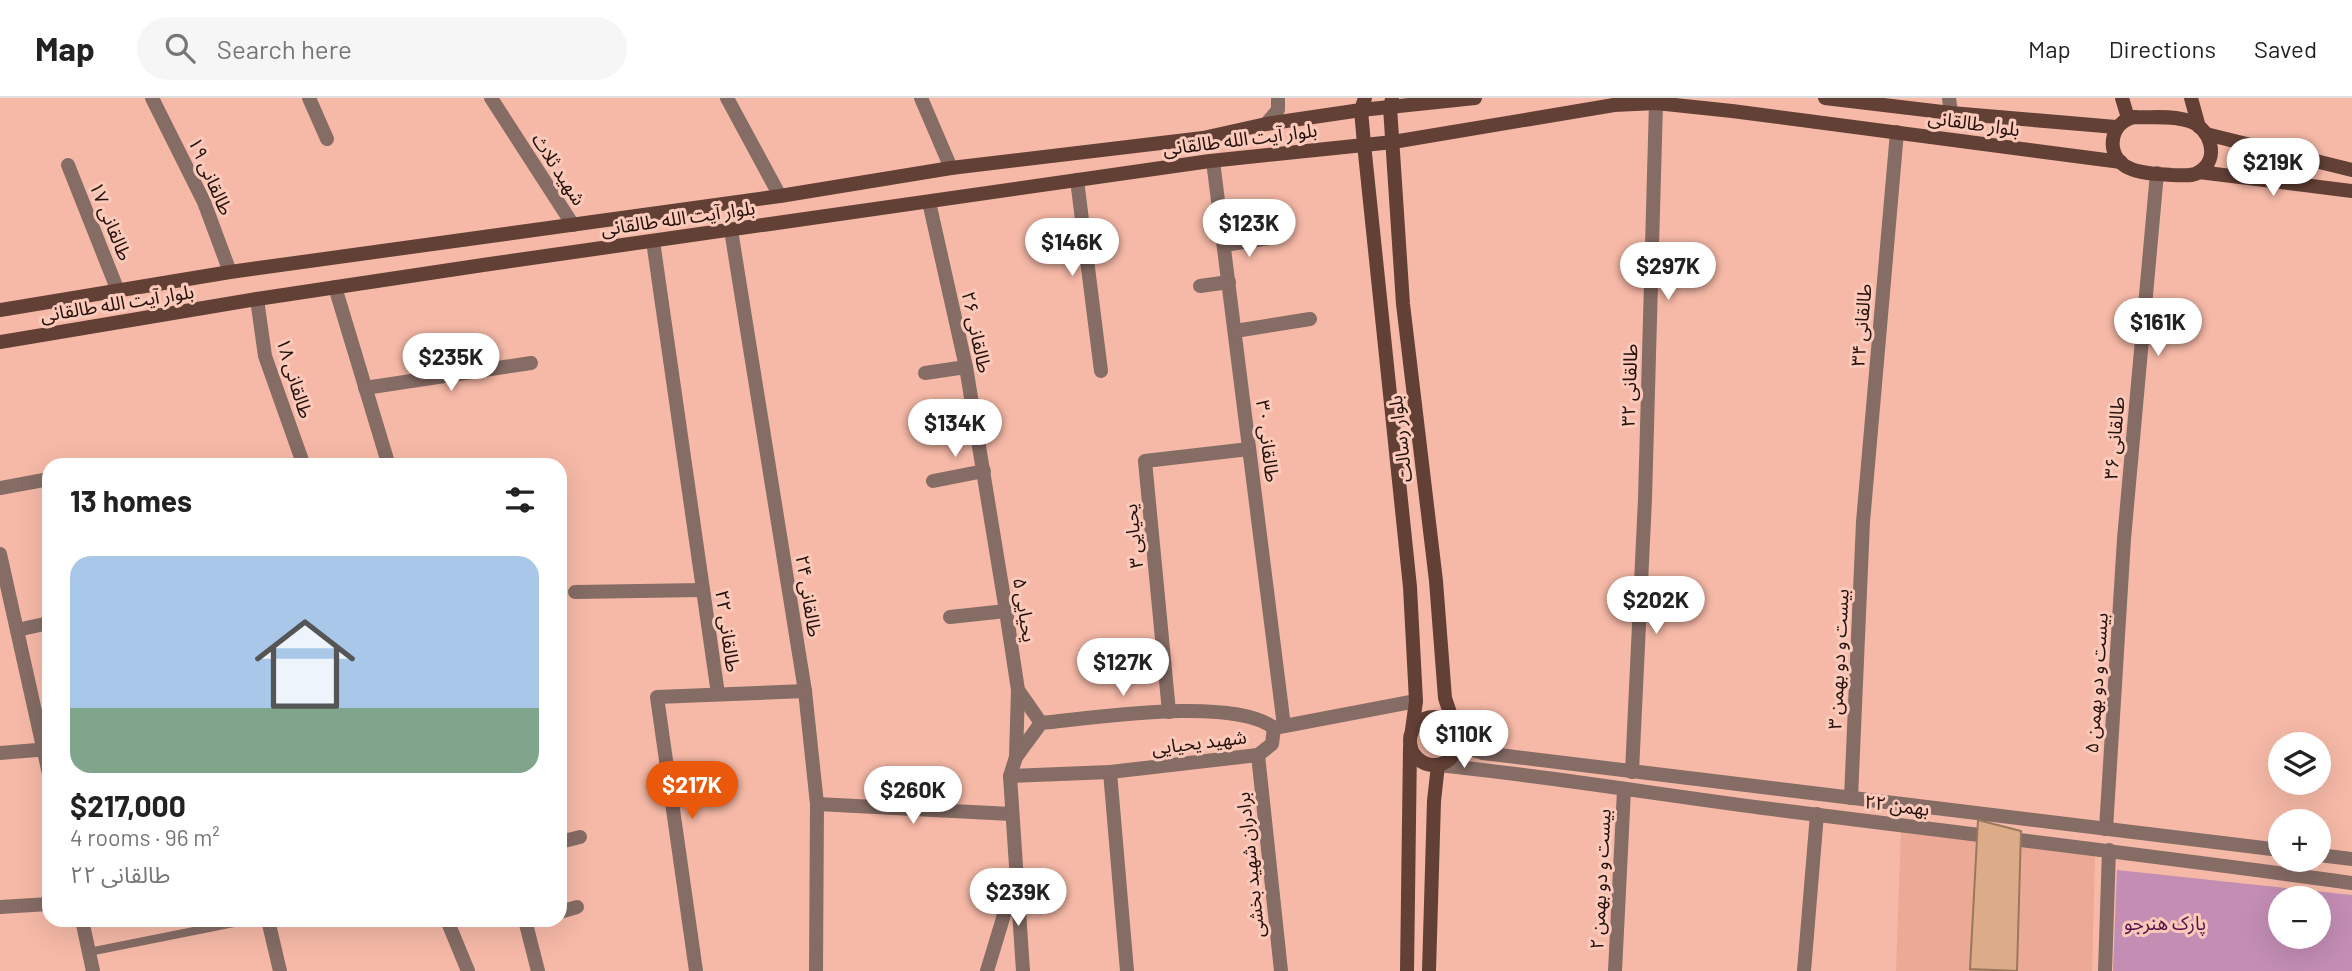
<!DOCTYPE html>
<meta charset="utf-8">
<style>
body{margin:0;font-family:Barlow,"Noto Sans Arabic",sans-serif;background:#f6f6f6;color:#222;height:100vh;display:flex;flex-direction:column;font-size:26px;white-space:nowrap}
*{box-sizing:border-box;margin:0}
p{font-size:23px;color:#767676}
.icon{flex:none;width:38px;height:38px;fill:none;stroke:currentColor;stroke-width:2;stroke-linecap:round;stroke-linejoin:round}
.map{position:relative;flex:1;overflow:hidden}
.drawer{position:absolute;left:42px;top:360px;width:525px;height:469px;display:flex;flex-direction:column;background:#fff;border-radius:21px;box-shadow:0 7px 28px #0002}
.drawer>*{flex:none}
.tools{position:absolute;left:2268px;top:634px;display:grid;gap:14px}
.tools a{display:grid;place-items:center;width:63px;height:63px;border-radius:50%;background:#fff;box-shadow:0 7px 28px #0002;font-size:35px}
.price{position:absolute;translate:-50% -60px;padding:0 16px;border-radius:24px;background:#fff;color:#222;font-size:23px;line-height:46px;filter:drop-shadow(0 2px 4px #0008)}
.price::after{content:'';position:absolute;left:50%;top:42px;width:21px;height:16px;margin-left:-10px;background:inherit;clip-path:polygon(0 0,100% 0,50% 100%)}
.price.active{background:#ea580c;color:#fff}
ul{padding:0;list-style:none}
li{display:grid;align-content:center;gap:14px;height:371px;padding:0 28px}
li+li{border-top:2px solid #e0e0e0}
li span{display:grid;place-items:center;height:217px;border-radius:21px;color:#555}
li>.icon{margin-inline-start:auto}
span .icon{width:126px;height:126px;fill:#fffc;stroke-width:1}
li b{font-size:30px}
h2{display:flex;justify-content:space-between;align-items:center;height:84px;padding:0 28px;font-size:30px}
header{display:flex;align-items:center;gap:42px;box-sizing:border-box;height:98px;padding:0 35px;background:#fff;border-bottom:2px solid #e0e0e0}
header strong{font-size:33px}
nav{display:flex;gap:38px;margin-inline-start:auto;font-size:24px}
.search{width:490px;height:63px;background:#f6f6f6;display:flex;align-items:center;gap:18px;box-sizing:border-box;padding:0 24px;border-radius:38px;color:#767676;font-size:26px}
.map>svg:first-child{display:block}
.built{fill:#ecaa96}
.green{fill:#c38db4;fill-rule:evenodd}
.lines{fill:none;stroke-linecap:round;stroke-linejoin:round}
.service{stroke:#856c65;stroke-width:8}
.minor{stroke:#856c65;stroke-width:14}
.tertiary{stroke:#856c65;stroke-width:14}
.secondary{stroke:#634036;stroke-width:14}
.wall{fill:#bd9374}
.building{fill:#dcab87;stroke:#9a785e;stroke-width:2}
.labels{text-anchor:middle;stroke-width:6;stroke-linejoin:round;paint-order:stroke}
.street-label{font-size:19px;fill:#25100a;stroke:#fbcabb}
.park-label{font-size:19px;fill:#560e48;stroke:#fbcabb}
</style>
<header>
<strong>Map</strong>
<div class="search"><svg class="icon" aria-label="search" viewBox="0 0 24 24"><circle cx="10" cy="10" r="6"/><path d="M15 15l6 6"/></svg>Search here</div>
<nav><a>Map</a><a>Directions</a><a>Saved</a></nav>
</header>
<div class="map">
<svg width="2352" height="873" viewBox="0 0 2352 873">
<rect width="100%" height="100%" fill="#f6b9a7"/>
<!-- built -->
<path class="built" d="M 1901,732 L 2095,758 L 2092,873 L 1896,873 Z"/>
<!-- green -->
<path class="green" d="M 2117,772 L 2352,797 L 2352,873 L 2113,873 ZM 2280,800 L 2319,800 L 2319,838 L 2280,838 Z"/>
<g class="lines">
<!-- service -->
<path class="service" d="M 89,854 L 249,822"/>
<!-- minor -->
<g class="minor">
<path d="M 152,0 L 204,104 L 230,174"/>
<path d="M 309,0 L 327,41"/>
<path d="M 491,0 L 573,127"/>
<path d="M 727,0 L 780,98"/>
<path d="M 921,0 L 951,70"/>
<path d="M 1949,0 L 1951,15"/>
<path d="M 1266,26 L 1278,12 L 1278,0"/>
<path d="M 1213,63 L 1284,628"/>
<path d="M 68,67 L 118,193"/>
<path d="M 1077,82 L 1101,273"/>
<path d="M 929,104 L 966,269 L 1006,513 L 1018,592 L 1016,659"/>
<path d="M 731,132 L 805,593 L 817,706 L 816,873"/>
<path d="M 653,143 L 718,596"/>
<path d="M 1224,147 L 1269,140"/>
<path d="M 1200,188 L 1229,184"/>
<path d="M 335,189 L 389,368"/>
<path d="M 257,201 L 265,258 L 304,368"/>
<path d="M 1235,233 L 1310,221"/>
<path d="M 925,275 L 966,269"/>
<path d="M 365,290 L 531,265"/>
<path d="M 933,383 L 984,373"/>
<path d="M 0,390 L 49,381"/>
<path d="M 0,456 L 49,676"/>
<path d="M 575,494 L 703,492"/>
<path d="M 950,519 L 1006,513"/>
<path d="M 17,532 L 49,525"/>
<path d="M 1018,592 L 1041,625"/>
<path d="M 1169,614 L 1145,363 L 1249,351"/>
<path d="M 0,655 L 49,651"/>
<path d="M 1258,657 L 1281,873"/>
<path d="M 1110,674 L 1127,873"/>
<path d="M 1632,674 L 1645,401 L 1656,5"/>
<path d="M 1010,678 L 1110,674 L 1258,657 L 1272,646 L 1274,630 L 1416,603"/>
<path d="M 1851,700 L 1863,424 L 1897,34"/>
<path d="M 817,706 L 1011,716"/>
<path d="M 2106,731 L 2124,441 L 2157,75"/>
<path d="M 560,744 L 580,739"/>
<path d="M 0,809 L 49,806"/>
<path d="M 560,814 L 577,809"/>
<path d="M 82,822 L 93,873"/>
<path d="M 268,822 L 280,873"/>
<path d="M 447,822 L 468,873"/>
<path d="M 525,822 L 538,873"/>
<path d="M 696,873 L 657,599 L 805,593"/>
<path d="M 987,873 L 1013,787"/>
<path d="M 1023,873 L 1010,678 L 1016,659 L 1041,625 C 1094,620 1233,598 1274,630"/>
<path d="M 1615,873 L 1624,692"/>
<path d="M 1804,873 L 1817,716"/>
<path d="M 2105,873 L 2109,752"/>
</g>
<!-- tertiary -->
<g class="tertiary">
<path d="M 1458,641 L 1468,650 L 1483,655 L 2280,752"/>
<path d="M 1438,667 C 1547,678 1655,696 1763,710 C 1960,735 2156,758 2352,785"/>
<path d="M 2319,757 L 2352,761"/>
</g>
<!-- secondary -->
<g class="secondary">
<path d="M 1365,0 L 1361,12 L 1364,46 L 1410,489 L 1416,603 L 1412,632"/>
<path d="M 1825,0 L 1951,15 L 2116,29"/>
<path d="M 2122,0 L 2128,20"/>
<path d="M 2191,0 L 2199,29"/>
<path d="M 1392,1 L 1390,9 L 1403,206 L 1436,483 L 1445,600 L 1456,633"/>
<path d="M 2135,19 C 2151,20 2173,17 2189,23 C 2210,29 2221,61 2199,74 C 2192,79 2180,77 2172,77 C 2159,76 2141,76 2129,70 C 2104,59 2109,23 2135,19 Z"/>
<path d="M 2206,36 L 2352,72"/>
<path d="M 2199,74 L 2352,93"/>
<path d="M 0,212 L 230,174 L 780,98 L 951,70 L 1203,40 L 1266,26 L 1361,12 L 1475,0"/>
<path d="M 0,244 L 257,201 L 483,167 L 1210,63 L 1393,44 L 1614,7 L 1656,5 L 1732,13 L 2121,64"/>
<circle cx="1434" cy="643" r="24"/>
<path d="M 1407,873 L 1410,649"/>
<path d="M 1429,873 L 1434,703 L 1438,667"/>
</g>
</g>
<!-- wall -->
<path class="wall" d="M 1978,722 L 2018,873 L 1970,873 Z"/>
<!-- building -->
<path class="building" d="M 1978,722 L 2021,733 L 2017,873 L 1970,871 Z"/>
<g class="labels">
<!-- street labels -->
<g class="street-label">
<text transform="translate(1974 25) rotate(8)" y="7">بلوار طالقانی</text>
<text transform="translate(1240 41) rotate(-7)" y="7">بلوار آیت الله طالقانی</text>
<text transform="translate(559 71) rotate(57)" y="7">شهید ثلاث</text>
<text transform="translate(211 78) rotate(66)" y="7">طالقانی ۱۹</text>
<text transform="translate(678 120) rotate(-8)" y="7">بلوار آیت الله طالقانی</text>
<text transform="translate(111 123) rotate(68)" y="7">طالقانی ۱۷</text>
<text transform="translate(117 205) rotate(-9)" y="7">بلوار آیت الله طالقانی</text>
<text transform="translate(1861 227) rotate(-85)" y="7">طالقانی ۳۴</text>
<text transform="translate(977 234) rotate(78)" y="7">طالقانی ۲۶</text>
<text transform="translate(295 280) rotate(73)" y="7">طالقانی ۱۸</text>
<text transform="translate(1629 287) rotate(-88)" y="7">طالقانی ۳۲</text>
<text transform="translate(2114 340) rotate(-85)" y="7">طالقانی ۳۶</text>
<text transform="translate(1400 341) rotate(-97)" y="7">بلوار رسالت</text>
<text transform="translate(1268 343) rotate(83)" y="7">طالقانی ۳۰</text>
<text transform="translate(1133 438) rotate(-96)" y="7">یحیایی ۳</text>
<text transform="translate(809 498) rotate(81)" y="7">طالقانی ۲۴</text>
<text transform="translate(1025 512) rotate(81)" y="7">یحیایی ۵</text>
<text transform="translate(728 533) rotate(82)" y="7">طالقانی ۲۲</text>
<text transform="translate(1838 561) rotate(-87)" y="7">بیست و دو بهمن ۳</text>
<text transform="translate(2096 585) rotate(-86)" y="7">بیست و دو بهمن ۵</text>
<text transform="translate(1199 644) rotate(-7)" y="7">شهید یحیایی</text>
<text transform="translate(1897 707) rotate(7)" y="7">۲۲ بهمن</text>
<text transform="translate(1250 767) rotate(-96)" y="7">برادران شهید بخشی</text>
<text transform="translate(1600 781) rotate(-87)" y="7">بیست و دو بهمن ۲</text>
</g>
<!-- park labels -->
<g class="park-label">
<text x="2165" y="832">پارک هنرجو</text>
</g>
</g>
</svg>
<div class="tools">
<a><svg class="icon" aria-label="layers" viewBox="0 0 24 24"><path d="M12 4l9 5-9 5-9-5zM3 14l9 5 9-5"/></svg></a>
<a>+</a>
<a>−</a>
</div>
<b class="price" style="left:2273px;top:100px">$219K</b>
<b class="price" style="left:1249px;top:161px">$123K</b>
<b class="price" style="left:1072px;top:180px">$146K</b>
<b class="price" style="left:1668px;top:204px">$297K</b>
<b class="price" style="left:2158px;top:260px">$161K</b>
<b class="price" style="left:451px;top:295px">$235K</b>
<b class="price" style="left:955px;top:361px">$134K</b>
<b class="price" style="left:1656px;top:538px">$202K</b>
<b class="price" style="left:1123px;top:600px">$127K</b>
<b class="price" style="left:1464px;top:672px">$110K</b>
<b class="price active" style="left:692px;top:723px">$217K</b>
<b class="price" style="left:913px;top:728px">$260K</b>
<b class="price" style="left:1018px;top:830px">$239K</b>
<section class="drawer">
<h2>13 homes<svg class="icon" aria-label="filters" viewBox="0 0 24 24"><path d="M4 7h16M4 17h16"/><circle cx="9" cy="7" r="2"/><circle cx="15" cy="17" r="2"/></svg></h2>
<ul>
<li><span style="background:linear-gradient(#a9c7e8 70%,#7fa58c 0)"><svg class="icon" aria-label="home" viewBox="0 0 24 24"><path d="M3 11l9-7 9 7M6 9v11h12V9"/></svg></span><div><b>$217,000</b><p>4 rooms · 96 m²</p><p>طالقانی ۲۲</p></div></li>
</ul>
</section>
</div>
